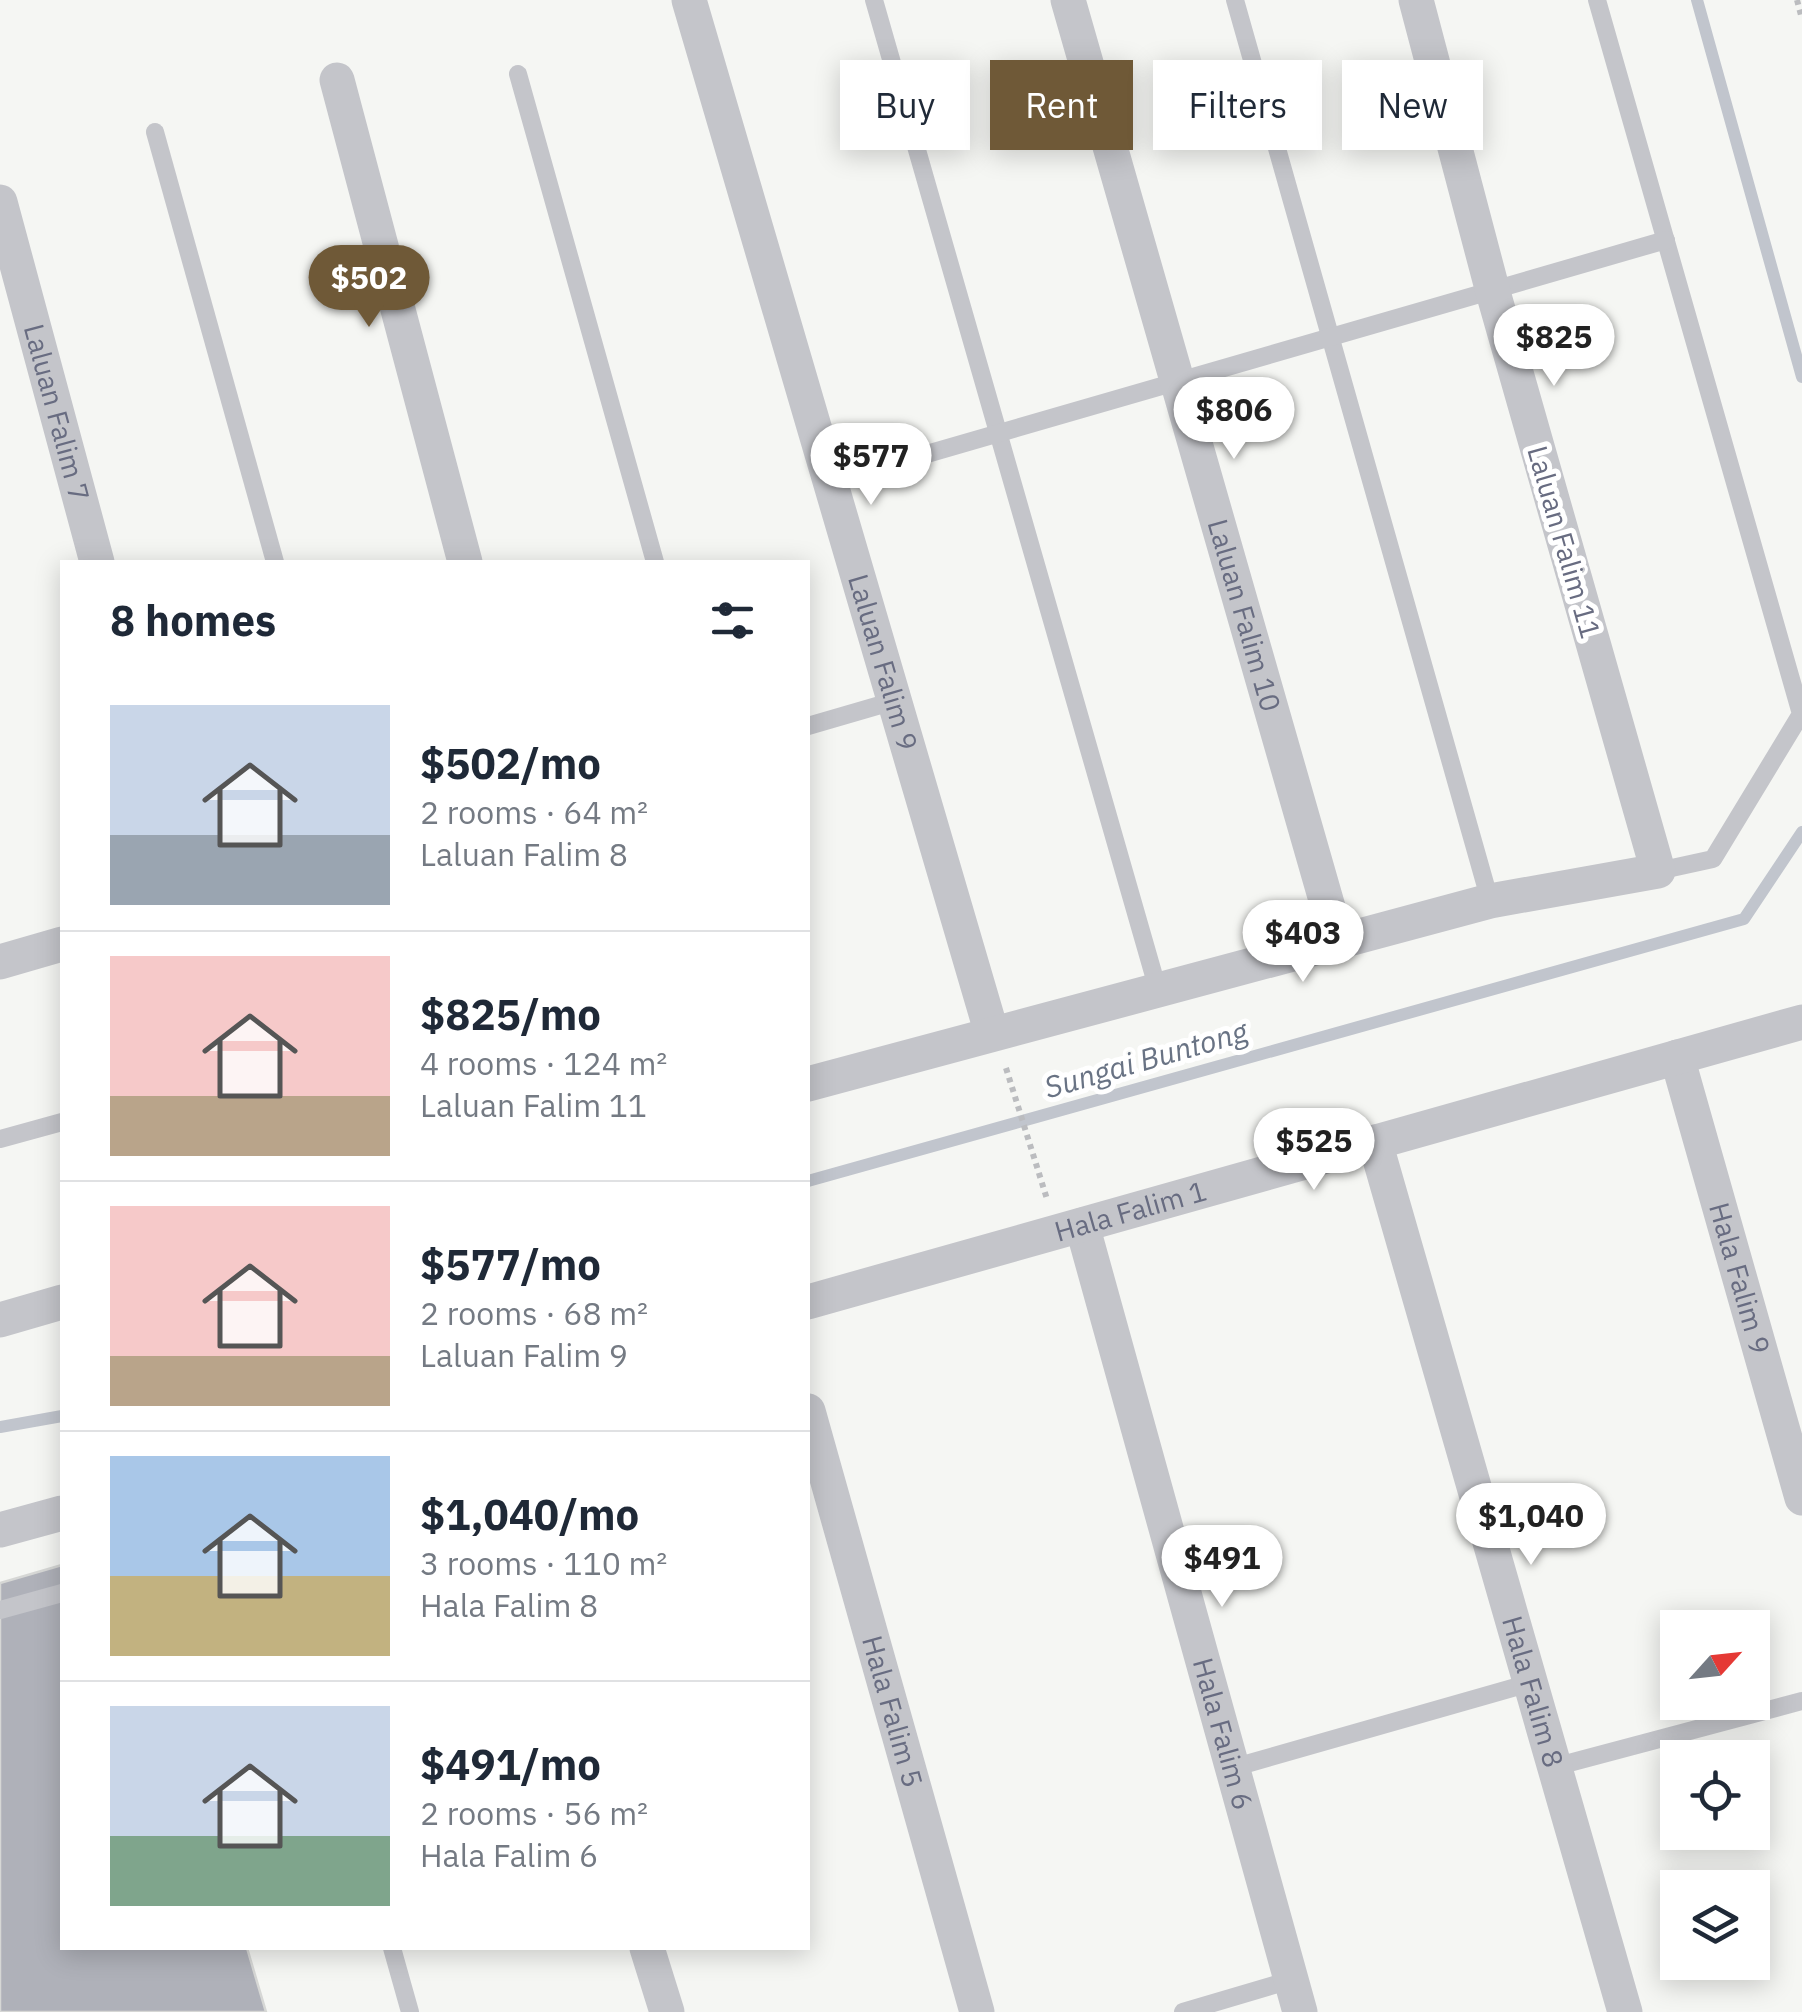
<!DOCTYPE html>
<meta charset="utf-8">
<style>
body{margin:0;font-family:"IBM Plex Sans",sans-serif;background:#f6f6f7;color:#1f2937;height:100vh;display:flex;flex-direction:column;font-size:38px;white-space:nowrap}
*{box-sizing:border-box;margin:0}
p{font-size:32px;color:#747a83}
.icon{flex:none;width:55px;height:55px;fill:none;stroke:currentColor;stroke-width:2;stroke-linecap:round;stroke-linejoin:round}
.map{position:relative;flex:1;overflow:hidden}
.panel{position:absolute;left:60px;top:560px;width:750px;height:1390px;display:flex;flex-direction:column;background:#fff;border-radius:0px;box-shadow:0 5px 25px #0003}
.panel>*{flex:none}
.banner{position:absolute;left:840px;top:60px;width:810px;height:90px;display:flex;gap:20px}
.needle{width:65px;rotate:63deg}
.fabs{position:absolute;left:1660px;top:1610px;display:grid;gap:20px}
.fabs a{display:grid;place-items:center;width:110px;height:110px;border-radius:0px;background:#fff;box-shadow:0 5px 25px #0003;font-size:50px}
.price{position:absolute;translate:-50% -85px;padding:0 22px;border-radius:35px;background:#fff;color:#222;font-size:32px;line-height:65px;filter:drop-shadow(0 2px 5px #0008)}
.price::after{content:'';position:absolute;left:50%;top:60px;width:30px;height:22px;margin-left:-15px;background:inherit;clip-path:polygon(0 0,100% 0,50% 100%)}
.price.active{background:#6f5937;color:#fff}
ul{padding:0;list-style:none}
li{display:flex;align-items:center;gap:30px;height:250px;padding:0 50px}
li+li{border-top:2px solid #e0e1e3}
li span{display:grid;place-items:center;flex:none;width:280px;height:200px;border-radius:0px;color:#555}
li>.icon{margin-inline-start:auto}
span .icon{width:120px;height:120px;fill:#fffc;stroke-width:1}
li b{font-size:42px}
h2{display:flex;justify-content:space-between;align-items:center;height:120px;padding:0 50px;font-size:42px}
.tag{padding:0 35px;border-radius:0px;background:#fff;box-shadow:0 5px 25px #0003;font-size:35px;line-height:90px}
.tag.active{background:#6f5937;color:#fff}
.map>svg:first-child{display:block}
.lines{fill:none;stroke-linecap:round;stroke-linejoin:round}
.stream{stroke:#c1c5cd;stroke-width:12}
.building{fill:#afb1b9;stroke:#d6d7d5;stroke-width:2.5}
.path{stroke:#bbbcbf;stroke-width:6;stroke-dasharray:5 5;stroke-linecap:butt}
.lane{stroke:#c4c5ca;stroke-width:18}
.street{stroke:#c4c5ca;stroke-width:35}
.labels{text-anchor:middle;stroke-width:10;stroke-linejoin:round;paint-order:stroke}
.street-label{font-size:28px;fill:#686c81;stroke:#fff}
.water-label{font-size:30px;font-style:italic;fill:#697384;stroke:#fff}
</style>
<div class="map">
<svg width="1802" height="2012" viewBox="0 0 1802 2012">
<rect width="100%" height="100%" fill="#f5f6f3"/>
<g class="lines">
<!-- stream -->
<g class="stream">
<path d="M 1697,0 L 1802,377"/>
<path d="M 808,1181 L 1744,919 L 1802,832"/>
<path d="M 0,1427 L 62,1416"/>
</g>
</g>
<!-- building -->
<path class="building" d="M 62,1565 L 62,1948 L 247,1948 L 266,2012 L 0,2012 L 0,1583 Z"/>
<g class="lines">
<!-- path -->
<g class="path">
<path d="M 1797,0 L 1802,19"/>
<path d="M 1006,1068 L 1047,1199"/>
</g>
<!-- lane -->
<g class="lane">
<path d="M 874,0 L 1158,990"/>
<path d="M 1235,0 L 1490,901"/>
<path d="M 1597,0 L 1801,714 L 1713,859 L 1658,871"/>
<path d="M 518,74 L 655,562"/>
<path d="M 155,132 L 275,562"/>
<path d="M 830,482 L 1666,240"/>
<path d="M 808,726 L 894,701"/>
<path d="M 0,1139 L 62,1122"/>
<path d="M 0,1610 L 62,1593"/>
<path d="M 1554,1767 L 1802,1701"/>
<path d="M 1232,1768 L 1530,1683"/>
<path d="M 392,1948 L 410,2012"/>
<path d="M 1183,2012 L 1291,1980"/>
</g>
<!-- street -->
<g class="street">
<path id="s1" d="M 689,0 L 992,1034"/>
<path id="s2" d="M 1068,0 L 1338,942"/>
<path d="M 337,80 L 465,562"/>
<path id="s3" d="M 0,202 L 97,562"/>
<path d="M 0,962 L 62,944"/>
<path id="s4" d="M 1677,1057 L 1802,1498"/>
<path d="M 808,1084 L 1490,901 L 1658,871 L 1493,292 L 1416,0"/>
<path id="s5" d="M 1375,1142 L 1625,2012"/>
<path id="s6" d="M 1082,1225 L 1300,2012"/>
<path id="s7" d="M 808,1302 L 1802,1022"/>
<path d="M 0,1320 L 62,1302"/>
<path id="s8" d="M 808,1411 L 977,2012"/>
<path d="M 0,1530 L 62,1513"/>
<path d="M 647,1948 L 667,2012"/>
</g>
</g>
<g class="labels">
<!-- street labels -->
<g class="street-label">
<text dy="10" stroke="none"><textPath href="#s3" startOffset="218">Laluan Falim 7</textPath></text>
<text transform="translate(1564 542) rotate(74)" y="10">Laluan Falim 11</text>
<text dy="10" stroke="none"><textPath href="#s2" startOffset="640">Laluan Falim 10</textPath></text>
<text dy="10" stroke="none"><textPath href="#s1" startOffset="690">Laluan Falim 9</textPath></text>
<text dy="10" stroke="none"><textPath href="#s7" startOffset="335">Hala Falim 1</textPath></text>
<text dy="10" stroke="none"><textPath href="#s4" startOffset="230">Hala Falim 9</textPath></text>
<text dy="10" stroke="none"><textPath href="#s5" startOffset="572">Hala Falim 8</textPath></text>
<text dy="10" stroke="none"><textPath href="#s8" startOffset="312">Hala Falim 5</textPath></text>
<text dy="10" stroke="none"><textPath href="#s6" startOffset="528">Hala Falim 6</textPath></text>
</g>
<!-- water labels -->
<g class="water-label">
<text transform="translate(1146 1060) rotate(-16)" y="10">Sungai Buntong</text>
</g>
</g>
</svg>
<div class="fabs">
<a><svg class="needle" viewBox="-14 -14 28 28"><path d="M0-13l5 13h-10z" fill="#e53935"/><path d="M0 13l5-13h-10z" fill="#747a83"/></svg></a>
<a><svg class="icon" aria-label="locate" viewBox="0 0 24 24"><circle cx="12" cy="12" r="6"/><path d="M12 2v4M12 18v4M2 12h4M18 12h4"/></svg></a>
<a><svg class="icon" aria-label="layers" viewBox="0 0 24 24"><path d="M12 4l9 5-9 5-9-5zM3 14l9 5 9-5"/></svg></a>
</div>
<b class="price active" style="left:369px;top:330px">$502</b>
<b class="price" style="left:1554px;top:389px">$825</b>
<b class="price" style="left:1234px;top:462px">$806</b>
<b class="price" style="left:871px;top:508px">$577</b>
<b class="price" style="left:1303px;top:985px">$403</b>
<b class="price" style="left:1314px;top:1193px">$525</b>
<b class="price" style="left:1531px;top:1568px">$1,040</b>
<b class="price" style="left:1222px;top:1610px">$491</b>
<div class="banner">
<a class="tag">Buy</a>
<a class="tag active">Rent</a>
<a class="tag">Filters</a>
<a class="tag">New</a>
</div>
<section class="panel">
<h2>8 homes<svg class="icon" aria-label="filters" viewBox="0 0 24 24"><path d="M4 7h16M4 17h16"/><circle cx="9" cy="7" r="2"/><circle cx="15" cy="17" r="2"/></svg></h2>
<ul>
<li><span style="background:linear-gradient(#c9d6e8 65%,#9aa5b1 0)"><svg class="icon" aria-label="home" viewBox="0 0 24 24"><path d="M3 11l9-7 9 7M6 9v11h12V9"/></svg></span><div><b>$502/mo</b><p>2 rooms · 64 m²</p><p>Laluan Falim 8</p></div></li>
<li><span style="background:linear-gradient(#f6c9c9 70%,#b9a48a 0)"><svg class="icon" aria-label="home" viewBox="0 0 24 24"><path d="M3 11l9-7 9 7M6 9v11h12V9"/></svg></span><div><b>$825/mo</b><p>4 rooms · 124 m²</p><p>Laluan Falim 11</p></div></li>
<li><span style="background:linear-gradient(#f6c9c9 75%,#b9a48a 0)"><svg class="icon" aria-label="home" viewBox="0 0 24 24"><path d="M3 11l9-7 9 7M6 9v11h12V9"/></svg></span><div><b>$577/mo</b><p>2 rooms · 68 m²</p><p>Laluan Falim 9</p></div></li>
<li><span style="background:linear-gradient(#a9c7e8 60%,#c2b280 0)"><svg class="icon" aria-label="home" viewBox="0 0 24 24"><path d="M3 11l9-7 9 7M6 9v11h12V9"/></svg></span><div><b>$1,040/mo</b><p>3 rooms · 110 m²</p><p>Hala Falim 8</p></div></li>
<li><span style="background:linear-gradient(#c9d6e8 65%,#7fa58c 0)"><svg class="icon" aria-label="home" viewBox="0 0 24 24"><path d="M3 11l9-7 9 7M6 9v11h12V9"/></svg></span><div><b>$491/mo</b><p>2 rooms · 56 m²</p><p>Hala Falim 6</p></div></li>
</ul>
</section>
</div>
